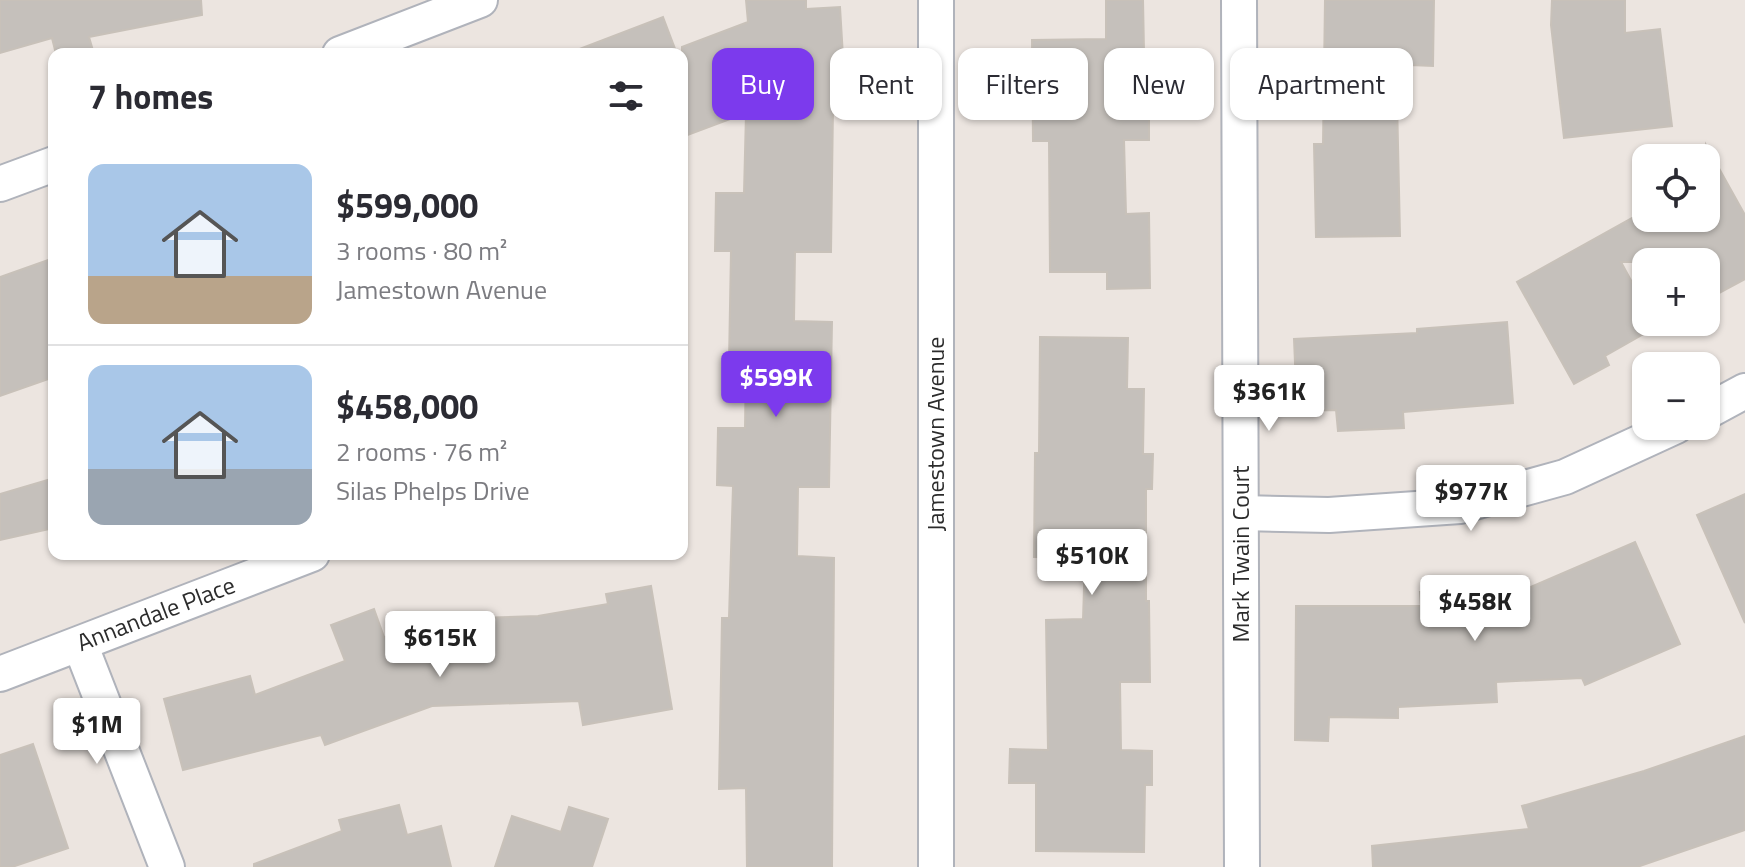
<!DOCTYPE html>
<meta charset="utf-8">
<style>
body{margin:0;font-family:"Titillium Web",sans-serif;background:#f7f7f7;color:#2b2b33;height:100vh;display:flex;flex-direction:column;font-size:30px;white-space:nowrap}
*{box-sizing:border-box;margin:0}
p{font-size:26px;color:#7c7c81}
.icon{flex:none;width:44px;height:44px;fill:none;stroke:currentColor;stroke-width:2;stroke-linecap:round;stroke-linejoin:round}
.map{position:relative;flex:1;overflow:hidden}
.drawer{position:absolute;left:48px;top:48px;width:640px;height:512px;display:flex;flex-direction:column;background:#fff;border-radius:16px;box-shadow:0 2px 6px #0004}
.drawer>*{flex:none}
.guide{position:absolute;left:712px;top:48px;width:760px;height:72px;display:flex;gap:16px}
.buttons{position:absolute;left:1632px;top:144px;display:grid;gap:16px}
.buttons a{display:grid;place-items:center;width:88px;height:88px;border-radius:16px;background:#fff;box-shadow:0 2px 6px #0004;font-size:40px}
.price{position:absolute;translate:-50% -68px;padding:0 18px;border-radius:8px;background:#fff;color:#222;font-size:26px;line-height:52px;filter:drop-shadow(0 2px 4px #0008)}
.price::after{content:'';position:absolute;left:50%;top:48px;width:24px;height:18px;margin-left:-12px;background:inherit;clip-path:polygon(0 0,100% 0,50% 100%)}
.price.active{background:#7c3aed;color:#fff}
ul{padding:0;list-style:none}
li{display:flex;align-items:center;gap:24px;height:200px;padding:0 40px}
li+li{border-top:2px solid #e1e1e2}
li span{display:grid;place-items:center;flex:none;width:224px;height:160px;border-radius:16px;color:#555}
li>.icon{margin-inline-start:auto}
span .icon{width:96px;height:96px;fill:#fffc;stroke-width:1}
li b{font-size:34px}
h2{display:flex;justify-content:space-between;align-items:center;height:96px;padding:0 40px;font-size:34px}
.pill{padding:0 28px;border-radius:16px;background:#fff;box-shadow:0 2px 6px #0004;font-size:28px;line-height:72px}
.pill.active{background:#7c3aed;color:#fff}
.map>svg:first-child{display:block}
.building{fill:#c5c0bb;stroke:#c8c1b9;stroke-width:2}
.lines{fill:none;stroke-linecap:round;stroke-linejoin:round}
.minor-casing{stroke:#b0b3bb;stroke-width:38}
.minor{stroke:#fff;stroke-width:34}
.labels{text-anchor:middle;stroke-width:7;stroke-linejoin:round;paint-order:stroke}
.street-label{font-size:24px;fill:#2c2c2c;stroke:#fff}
</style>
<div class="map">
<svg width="1745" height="867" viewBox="0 0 1745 867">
<rect width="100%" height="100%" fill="#ece5e0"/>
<!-- building -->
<g class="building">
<path d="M 0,0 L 201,0 L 202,15 L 89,37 L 94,54 L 56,54 L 52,38 L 0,53 Z"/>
<path d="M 746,0 L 806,0 L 806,9 L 840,7 L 846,106 L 833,107 L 831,252 L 795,252 L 794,321 L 832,322 L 829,487 L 798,487 L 797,556 L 834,558 L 832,867 L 747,867 L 746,788 L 719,789 L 722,618 L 729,618 L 733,486 L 717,485 L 718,428 L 745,428 L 746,362 L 729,362 L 731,251 L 715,251 L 716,193 L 744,193 L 746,113 L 682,137 L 682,47 L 748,22 Z"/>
<path d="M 1106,0 L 1143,0 L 1145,103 L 1149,103 L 1149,140 L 1124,140 L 1126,214 L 1149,213 L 1150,288 L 1107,289 L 1107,272 L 1050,272 L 1049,141 L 1033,141 L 1032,40 L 1106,39 Z"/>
<path d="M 1325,0 L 1434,0 L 1433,66 L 1410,65 L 1410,99 L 1397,99 L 1400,236 L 1316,237 L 1314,144 L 1323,144 Z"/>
<path d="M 1552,0 L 1625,0 L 1625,33 L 1660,29 L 1672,126 L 1564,138 L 1551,25 Z"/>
<path d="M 663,17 L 677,54 L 575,54 L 574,51 Z"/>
<path d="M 1706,145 L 1745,215 L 1745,279 L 1706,300 L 1706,262 L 1621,262 L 1646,308 L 1646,322 L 1653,322 L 1656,327 L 1605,356 L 1609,365 L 1574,384 L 1517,282 L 1632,218 L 1706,218 Z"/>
<path d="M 54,258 L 54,377 L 0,396 L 0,277 Z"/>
<path d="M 1507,322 L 1513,403 L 1403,412 L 1404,428 L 1338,431 L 1336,410 L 1297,411 L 1294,339 L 1417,333 L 1417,329 Z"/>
<path d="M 1040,337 L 1128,338 L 1127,389 L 1144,389 L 1143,454 L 1153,454 L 1152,489 L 1146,489 L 1146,601 L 1149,601 L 1150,682 L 1120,682 L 1121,750 L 1152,751 L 1152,785 L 1145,785 L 1144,852 L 1036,851 L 1036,783 L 1009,783 L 1010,749 L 1048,750 L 1046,620 L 1083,619 L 1085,558 L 1034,557 L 1035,453 L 1039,453 Z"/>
<path d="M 54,478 L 54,528 L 0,540 L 0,494 Z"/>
<path d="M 1745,494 L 1745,623 L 1697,515 Z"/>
<path d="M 1635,542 L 1680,644 L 1585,685 L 1582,678 L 1496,682 L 1497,702 L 1398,707 L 1398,718 L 1329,717 L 1328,741 L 1295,740 L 1296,606 L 1421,606 L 1420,592 L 1496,589 L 1496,602 Z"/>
<path d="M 651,586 L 672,709 L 583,725 L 579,701 L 432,706 L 325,745 L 321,735 L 183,770 L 164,699 L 250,676 L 255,695 L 345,661 L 331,625 L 374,609 L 384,637 L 476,635 L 475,618 L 538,616 L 608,604 L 606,594 Z"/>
<path d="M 1745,736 L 1745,830 L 1637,867 L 1373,867 L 1372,846 L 1529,829 L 1522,806 L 1644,771 Z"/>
<path d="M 33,744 L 68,848 L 12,867 L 0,867 L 0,755 Z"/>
<path d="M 399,805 L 407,835 L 441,826 L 451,867 L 254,867 L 254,864 L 342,831 L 339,820 Z"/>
<path d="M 569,807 L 608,819 L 592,867 L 495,867 L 512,816 L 561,832 Z"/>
</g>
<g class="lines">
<defs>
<g id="minor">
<path d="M 936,0 L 936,867"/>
<path d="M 1239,0 L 1242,867"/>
<path d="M 340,54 L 480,0"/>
<path d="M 0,184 L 54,164"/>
<path d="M 1706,412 L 1745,391"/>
<path d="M 1241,513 L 1329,515 L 1460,506 L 1565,477 L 1676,426"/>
<path d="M 80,644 L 167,867"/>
<path d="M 0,674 L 312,554"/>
</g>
</defs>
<!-- minor casing -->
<use href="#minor" class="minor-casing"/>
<!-- minor -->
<use href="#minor" class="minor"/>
</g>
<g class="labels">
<!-- street labels -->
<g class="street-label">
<text transform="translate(936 434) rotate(-90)" y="8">Jamestown Avenue</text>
<text transform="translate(1241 554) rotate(-90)" y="8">Mark Twain Court</text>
<text transform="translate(156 614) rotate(-21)" y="8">Annandale Place</text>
</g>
</g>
</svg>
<div class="buttons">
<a><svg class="icon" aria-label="locate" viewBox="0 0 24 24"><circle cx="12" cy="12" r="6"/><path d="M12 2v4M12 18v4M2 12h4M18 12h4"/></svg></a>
<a>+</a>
<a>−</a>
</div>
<b class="price active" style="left:776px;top:419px">$599K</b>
<b class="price" style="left:1269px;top:433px">$361K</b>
<b class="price" style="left:1471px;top:533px">$977K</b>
<b class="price" style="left:1092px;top:597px">$510K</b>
<b class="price" style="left:1475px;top:643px">$458K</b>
<b class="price" style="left:440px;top:679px">$615K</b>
<b class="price" style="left:97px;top:766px">$1M</b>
<div class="guide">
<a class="pill active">Buy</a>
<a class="pill">Rent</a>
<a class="pill">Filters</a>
<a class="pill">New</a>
<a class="pill">Apartment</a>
</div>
<section class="drawer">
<h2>7 homes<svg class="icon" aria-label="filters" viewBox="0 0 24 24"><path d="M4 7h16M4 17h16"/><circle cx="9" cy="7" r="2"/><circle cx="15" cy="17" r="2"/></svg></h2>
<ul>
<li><span style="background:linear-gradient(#a9c7e8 70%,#b9a48a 0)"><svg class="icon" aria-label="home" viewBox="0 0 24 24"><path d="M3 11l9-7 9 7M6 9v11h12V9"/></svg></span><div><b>$599,000</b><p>3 rooms · 80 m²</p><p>Jamestown Avenue</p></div></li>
<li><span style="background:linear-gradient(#a9c7e8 65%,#9aa5b1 0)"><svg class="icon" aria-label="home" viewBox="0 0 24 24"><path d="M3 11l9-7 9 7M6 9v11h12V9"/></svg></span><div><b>$458,000</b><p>2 rooms · 76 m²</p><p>Silas Phelps Drive</p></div></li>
</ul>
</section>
</div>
